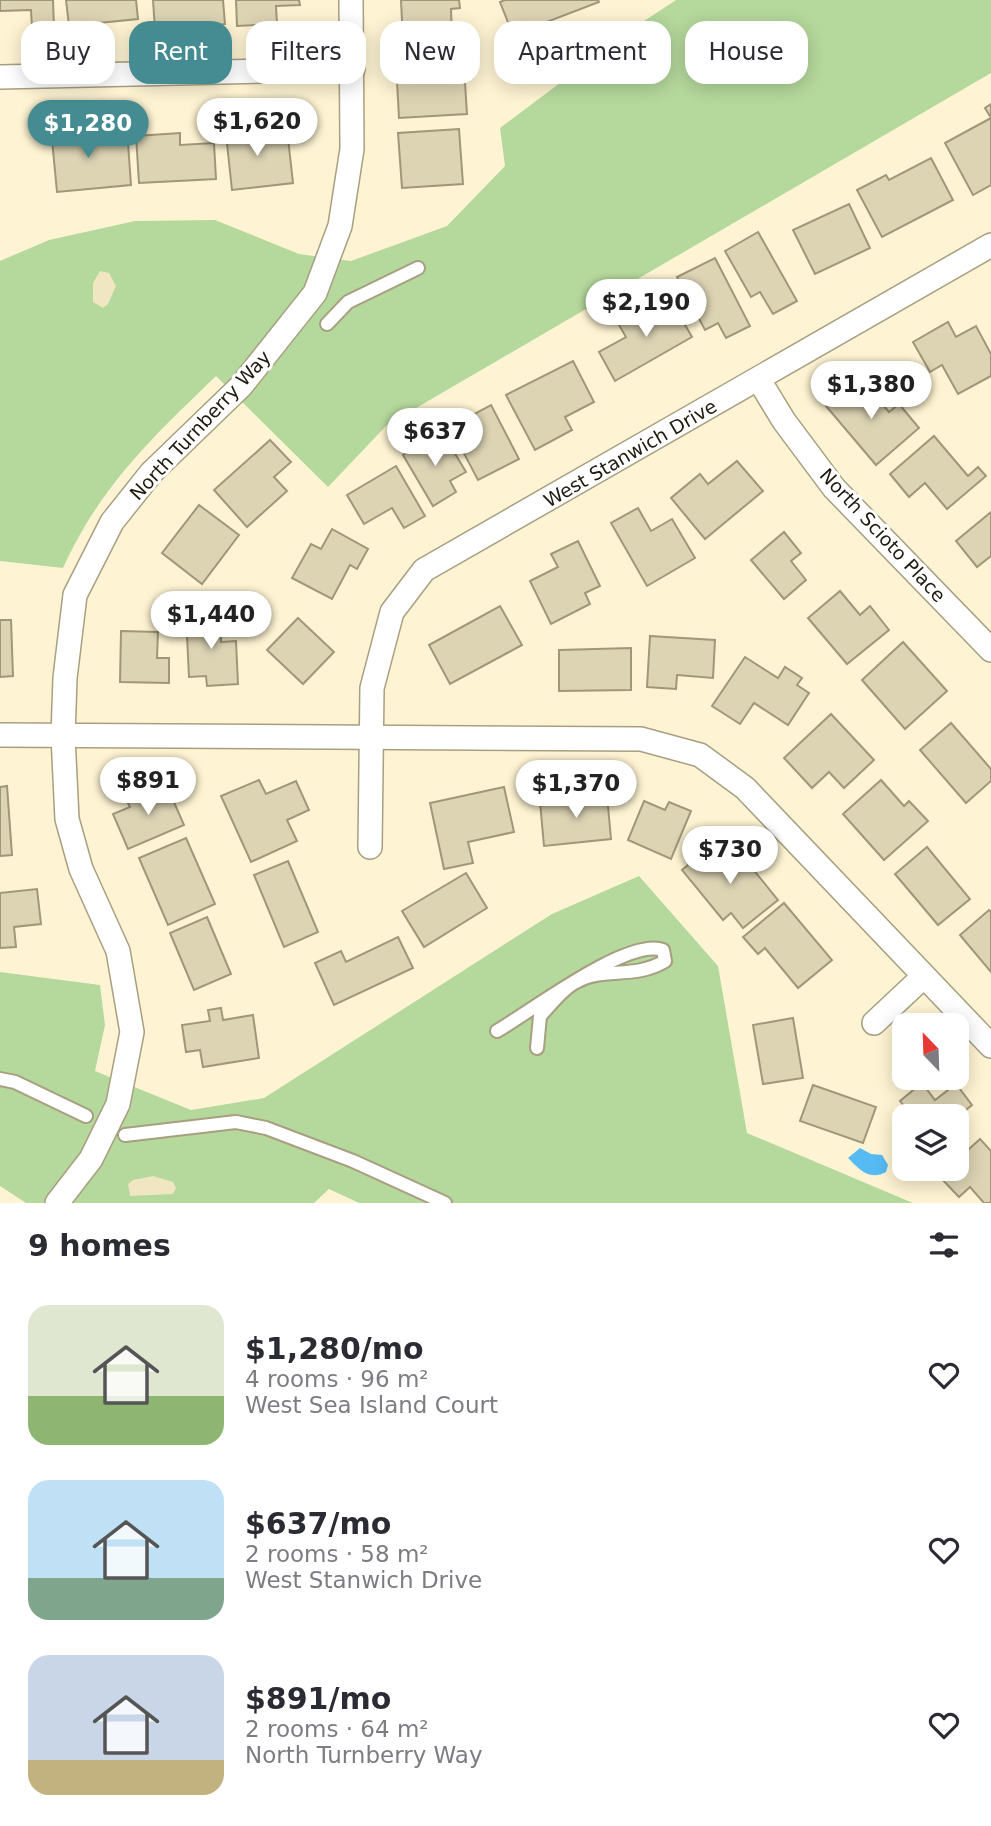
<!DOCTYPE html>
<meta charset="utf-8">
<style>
body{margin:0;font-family:"DejaVu Sans",sans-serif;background:#f7f7f7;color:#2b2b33;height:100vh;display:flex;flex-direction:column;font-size:26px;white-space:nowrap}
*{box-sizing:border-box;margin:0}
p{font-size:23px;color:#7c7c81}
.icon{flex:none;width:38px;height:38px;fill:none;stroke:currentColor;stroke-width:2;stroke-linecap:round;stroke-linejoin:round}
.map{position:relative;height:1203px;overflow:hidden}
.details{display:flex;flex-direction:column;background:#fff;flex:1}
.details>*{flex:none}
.top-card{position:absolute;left:21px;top:21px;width:950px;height:63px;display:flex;gap:14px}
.needle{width:46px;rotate:337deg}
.controls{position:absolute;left:892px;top:1013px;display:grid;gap:14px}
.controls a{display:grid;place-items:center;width:77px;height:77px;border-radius:14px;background:#fff;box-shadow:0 4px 18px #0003;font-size:35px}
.price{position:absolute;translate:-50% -60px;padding:0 16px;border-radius:24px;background:#fff;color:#222;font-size:23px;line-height:46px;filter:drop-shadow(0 2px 4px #0008)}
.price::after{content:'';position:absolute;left:50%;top:42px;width:21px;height:16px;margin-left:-10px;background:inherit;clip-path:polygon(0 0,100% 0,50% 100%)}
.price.selected{background:#448c91;color:#fff}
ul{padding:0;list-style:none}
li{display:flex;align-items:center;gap:21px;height:175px;padding:0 28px}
li span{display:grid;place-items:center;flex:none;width:196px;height:140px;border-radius:21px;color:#555}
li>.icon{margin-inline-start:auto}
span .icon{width:84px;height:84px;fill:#fffc;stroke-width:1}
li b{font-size:30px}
h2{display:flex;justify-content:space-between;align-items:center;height:84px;padding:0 28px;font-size:30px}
.tag{padding:0 24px;border-radius:21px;background:#fff;box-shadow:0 4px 18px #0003;font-size:24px;line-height:63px}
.tag.selected{background:#448c91;color:#fff}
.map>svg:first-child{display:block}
.green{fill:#b5d89c}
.sand{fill:#f0e6c1}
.water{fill:#56baf3}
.building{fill:#ddd4b4;stroke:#a09779;stroke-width:2}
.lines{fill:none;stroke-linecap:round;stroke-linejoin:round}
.service-casing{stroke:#a79f80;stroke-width:16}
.minor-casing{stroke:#a79f80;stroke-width:26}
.service{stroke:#fff;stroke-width:12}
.minor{stroke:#fff;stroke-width:23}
.labels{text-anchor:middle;stroke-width:6;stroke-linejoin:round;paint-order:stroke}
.street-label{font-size:19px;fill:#1f1b0f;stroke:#fff}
</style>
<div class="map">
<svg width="991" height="1203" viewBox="0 0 991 1203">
<rect width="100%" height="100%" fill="#fef4d3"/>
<!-- green -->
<g class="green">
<path d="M 676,0 L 991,0 L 991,73 L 387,425 L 328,487 L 216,376 C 152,438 101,485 63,568 L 0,561 L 0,261 L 49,240 L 135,221 L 215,220 L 299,254 L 351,261 L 447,226 L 505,166 L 500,128 L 632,29 Z"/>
<path d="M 639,876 L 718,966 L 747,1133 L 913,1203 L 359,1203 L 329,1189 L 314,1203 L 26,1203 L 0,1186 L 0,972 L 100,985 L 105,1025 L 95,1071 L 191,1110 L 264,1098 L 552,914 Z"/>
</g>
<!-- sand -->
<g class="sand">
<path d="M 100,271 L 109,273 L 116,286 L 108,304 L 103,308 L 93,302 L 93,283 Z"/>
<path d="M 153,1176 L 173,1182 L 176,1188 L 173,1194 L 130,1196 L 128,1184 L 133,1180 Z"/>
</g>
<!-- water -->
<path class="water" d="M 860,1148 L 871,1154 L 882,1155 L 888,1165 L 886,1172 C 869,1181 859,1169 848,1158 Z"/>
<!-- building -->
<g class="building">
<path d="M 0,0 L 53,0 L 54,28 L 32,29 L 31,10 L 0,11 Z"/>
<path d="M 66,0 L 136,0 L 138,19 L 69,26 Z"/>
<path d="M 153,0 L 223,0 L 225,24 L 155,30 Z"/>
<path d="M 236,0 L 299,0 L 300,5 L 276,6 L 277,24 L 237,26 Z"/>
<path d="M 401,0 L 459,0 L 460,8 L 451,9 L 452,40 L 403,42 Z"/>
<path d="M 505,0 L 598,0 L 599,2 L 513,35 L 500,2 Z"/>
<path d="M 463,51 L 467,114 L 399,118 L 397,81 L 408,80 L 406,54 Z"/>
<path d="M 991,104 L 991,185 L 973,195 L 945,143 L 991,118 L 985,108 Z"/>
<path d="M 261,121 L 263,141 L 288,138 L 293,183 L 232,190 L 225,125 Z"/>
<path d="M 98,125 L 100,145 L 128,143 L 131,185 L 57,192 L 51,129 Z"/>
<path d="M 459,129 L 463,184 L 402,188 L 398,133 Z"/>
<path d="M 180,133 L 180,145 L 214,143 L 216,179 L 139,183 L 136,136 Z"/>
<path d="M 931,158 L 953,200 L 882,237 L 857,190 L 886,175 L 889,180 Z"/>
<path d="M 849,204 L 870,248 L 815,274 L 793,230 Z"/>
<path d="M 758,232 L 797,301 L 773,314 L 760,292 L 751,297 L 725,251 Z"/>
<path d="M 715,258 L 750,326 L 726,338 L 718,323 L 705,330 L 677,277 Z"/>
<path d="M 669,297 L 692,337 L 615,381 L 599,352 L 626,337 L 619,325 Z"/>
<path d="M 948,322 L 956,337 L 976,326 L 991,354 L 991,376 L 958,394 L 942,365 L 930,372 L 913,342 Z"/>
<path d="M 573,361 L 594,402 L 565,417 L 572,430 L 535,450 L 506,395 Z"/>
<path d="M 859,377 L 889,412 L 899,404 L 919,428 L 876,465 L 826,406 Z"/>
<path d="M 491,405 L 519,459 L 478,480 L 450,427 Z"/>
<path d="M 442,432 L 466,472 L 450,481 L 456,492 L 433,506 L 403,455 Z"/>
<path d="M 934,436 L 968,476 L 978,467 L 986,476 L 947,509 L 925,483 L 909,497 L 890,474 Z"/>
<path d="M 270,440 L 291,462 L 274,477 L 287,491 L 247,527 L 214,490 Z"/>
<path d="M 737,461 L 763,491 L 705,539 L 671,498 L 700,474 L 708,484 Z"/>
<path d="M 396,466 L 425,516 L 404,528 L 392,508 L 364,524 L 347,495 Z"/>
<path d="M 199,505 L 239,535 L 202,584 L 162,553 Z"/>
<path d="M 638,508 L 651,531 L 672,519 L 695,558 L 647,586 L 611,523 Z"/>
<path d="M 991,512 L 991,556 L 977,567 L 956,541 Z"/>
<path d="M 332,529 L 368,549 L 357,569 L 350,565 L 332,599 L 292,578 L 311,544 L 321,549 Z"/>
<path d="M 784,532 L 801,553 L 791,561 L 806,580 L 784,599 L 751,560 Z"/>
<path d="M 578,541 L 600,586 L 585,593 L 590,604 L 551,624 L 530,581 L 558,567 L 551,554 Z"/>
<path d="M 840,591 L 860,615 L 870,606 L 889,630 L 847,664 L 808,618 Z"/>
<path d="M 500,606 L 522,645 L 450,684 L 429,645 Z"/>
<path d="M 220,613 L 221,642 L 236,641 L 238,684 L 207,686 L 206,676 L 189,677 L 186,615 Z"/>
<path d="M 298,618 L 334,652 L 303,684 L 267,650 Z"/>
<path d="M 0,620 L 11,620 L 13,676 L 0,677 Z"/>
<path d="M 121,631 L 158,632 L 157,658 L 169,658 L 169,683 L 120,682 Z"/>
<path d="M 650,636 L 715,640 L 713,678 L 677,675 L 676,689 L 647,687 Z"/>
<path d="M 903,642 L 947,691 L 905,729 L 862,680 Z"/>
<path d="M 631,648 L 631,690 L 559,691 L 559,650 Z"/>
<path d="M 745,657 L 778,678 L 785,667 L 802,678 L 797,685 L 809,693 L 788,725 L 754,703 L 740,724 L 712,706 Z"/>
<path d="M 831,714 L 874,760 L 844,788 L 829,772 L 812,788 L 784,758 Z"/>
<path d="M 951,723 L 991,769 L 991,781 L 966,803 L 920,750 Z"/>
<path d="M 259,780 L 266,794 L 296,781 L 309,810 L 287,820 L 297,841 L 251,862 L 221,796 Z"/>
<path d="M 881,780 L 904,806 L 909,801 L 928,821 L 884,860 L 843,814 Z"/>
<path d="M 166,784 L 184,825 L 128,849 L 113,814 L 130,807 L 127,801 Z"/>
<path d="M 7,786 L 12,855 L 0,856 L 0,787 Z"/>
<path d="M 504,787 L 514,832 L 468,842 L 473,863 L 444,869 L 430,803 Z"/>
<path d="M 607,795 L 611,839 L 544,846 L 540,802 Z"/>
<path d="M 644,801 L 665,810 L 669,802 L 691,811 L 671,859 L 628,840 Z"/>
<path d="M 186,838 L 215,904 L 168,925 L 139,858 Z"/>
<path d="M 718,841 L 741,869 L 748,863 L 778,900 L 743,928 L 731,913 L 723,920 L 682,870 Z"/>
<path d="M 927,847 L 970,899 L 938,925 L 895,874 Z"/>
<path d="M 288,861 L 318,932 L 284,947 L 254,875 Z"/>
<path d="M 466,873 L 487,908 L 424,947 L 402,911 Z"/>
<path d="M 37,889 L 41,924 L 14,927 L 16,947 L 0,948 L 0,893 Z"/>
<path d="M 784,903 L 832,960 L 798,988 L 765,948 L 758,954 L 743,937 Z"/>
<path d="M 989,910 L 991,912 L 991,972 L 960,935 Z"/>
<path d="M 207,917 L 231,974 L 194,990 L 170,933 Z"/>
<path d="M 398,937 L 413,968 L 334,1005 L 315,963 L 341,951 L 346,962 Z"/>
<path d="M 221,1008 L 223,1020 L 253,1015 L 259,1058 L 203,1067 L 200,1050 L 186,1052 L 182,1025 L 210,1021 L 208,1010 Z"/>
<path d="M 793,1018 L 803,1078 L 763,1084 L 753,1025 Z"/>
<path d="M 922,1083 L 935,1100 L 956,1084 L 972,1105 L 957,1117 L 912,1116 L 900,1101 Z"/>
<path d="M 813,1085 L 876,1107 L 863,1143 L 800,1121 Z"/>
<path d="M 980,1139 L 991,1151 L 991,1203 L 984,1203 L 970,1187 L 959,1197 L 939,1176 L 947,1169 L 957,1169 L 957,1160 Z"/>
</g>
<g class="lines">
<defs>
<g id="service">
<path d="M 327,324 L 348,302 L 418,268"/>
<path d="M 497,1031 C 530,1012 628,937 663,950 L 665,961 C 633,980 604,966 576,982 C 562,989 551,1005 540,1016 L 537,1048"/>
<path d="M 0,1079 L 15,1082 L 86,1116"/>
<path d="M 125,1135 L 236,1122 L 266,1128 L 353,1161 L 445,1203"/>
</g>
<g id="minor">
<path d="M 0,77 L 353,69"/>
<path d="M 759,380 L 784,421 L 834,488 L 991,650"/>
<path d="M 0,735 L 641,739 L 700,755 L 745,788 L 991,1046"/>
<path d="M 370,847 L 372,688 L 392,612 L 424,570 L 991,245"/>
<path d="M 874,1023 L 923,977"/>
<path d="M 57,1203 L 91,1159 L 118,1104 L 132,1032 L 118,951 L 81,869 L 67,819 L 63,736 L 65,678 L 75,595 L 112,522 L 151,473 L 241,386 L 315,293 L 340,226 L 352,149 L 351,0"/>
</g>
</defs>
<!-- service casing -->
<use href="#service" class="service-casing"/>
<!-- minor casing -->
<use href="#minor" class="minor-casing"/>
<!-- service -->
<use href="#service" class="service"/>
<!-- minor -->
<use href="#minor" class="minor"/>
</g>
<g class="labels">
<!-- street labels -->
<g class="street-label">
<text transform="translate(200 425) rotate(-47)" y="7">North Turnberry Way</text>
<text transform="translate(630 453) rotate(-30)" y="7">West Stanwich Drive</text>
<text transform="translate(883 535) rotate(47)" y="7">North Scioto Place</text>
</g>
</g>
</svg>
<div class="controls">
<a><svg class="needle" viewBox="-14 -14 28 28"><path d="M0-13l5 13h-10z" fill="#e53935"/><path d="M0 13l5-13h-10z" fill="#7c7c81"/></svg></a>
<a><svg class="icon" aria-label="layers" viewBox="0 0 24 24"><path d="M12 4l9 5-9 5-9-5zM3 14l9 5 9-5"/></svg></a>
</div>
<b class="price" style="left:257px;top:158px">$1,620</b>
<b class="price selected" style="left:88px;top:160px">$1,280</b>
<b class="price" style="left:646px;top:339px">$2,190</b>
<b class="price" style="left:871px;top:421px">$1,380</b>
<b class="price" style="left:435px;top:468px">$637</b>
<b class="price" style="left:211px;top:651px">$1,440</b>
<b class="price" style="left:148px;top:817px">$891</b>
<b class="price" style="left:576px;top:820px">$1,370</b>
<b class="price" style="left:730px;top:886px">$730</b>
<div class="top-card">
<a class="tag">Buy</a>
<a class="tag selected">Rent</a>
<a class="tag">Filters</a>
<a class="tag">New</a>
<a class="tag">Apartment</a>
<a class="tag">House</a>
</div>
</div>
<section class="details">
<h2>9 homes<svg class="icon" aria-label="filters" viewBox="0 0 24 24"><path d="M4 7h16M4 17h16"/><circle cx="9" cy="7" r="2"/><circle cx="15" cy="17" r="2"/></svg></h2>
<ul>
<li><span style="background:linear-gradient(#dfe7d0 65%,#8fb573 0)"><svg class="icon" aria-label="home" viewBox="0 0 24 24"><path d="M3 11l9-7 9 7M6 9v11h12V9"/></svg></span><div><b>$1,280/mo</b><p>4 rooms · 96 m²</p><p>West Sea Island Court</p></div><svg class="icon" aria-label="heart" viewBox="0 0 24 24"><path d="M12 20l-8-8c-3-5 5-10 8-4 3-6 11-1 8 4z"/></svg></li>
<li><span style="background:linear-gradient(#bfe0f5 70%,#7fa58c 0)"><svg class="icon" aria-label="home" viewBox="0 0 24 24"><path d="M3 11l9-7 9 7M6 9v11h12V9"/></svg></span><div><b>$637/mo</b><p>2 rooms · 58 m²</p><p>West Stanwich Drive</p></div><svg class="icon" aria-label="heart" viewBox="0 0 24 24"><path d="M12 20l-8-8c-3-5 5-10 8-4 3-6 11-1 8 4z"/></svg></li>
<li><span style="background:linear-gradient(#c9d6e8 75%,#c2b280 0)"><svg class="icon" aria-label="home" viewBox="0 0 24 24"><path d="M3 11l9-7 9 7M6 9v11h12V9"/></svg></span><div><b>$891/mo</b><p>2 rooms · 64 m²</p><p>North Turnberry Way</p></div><svg class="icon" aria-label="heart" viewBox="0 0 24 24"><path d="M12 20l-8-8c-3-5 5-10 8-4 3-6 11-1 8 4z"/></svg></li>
</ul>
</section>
